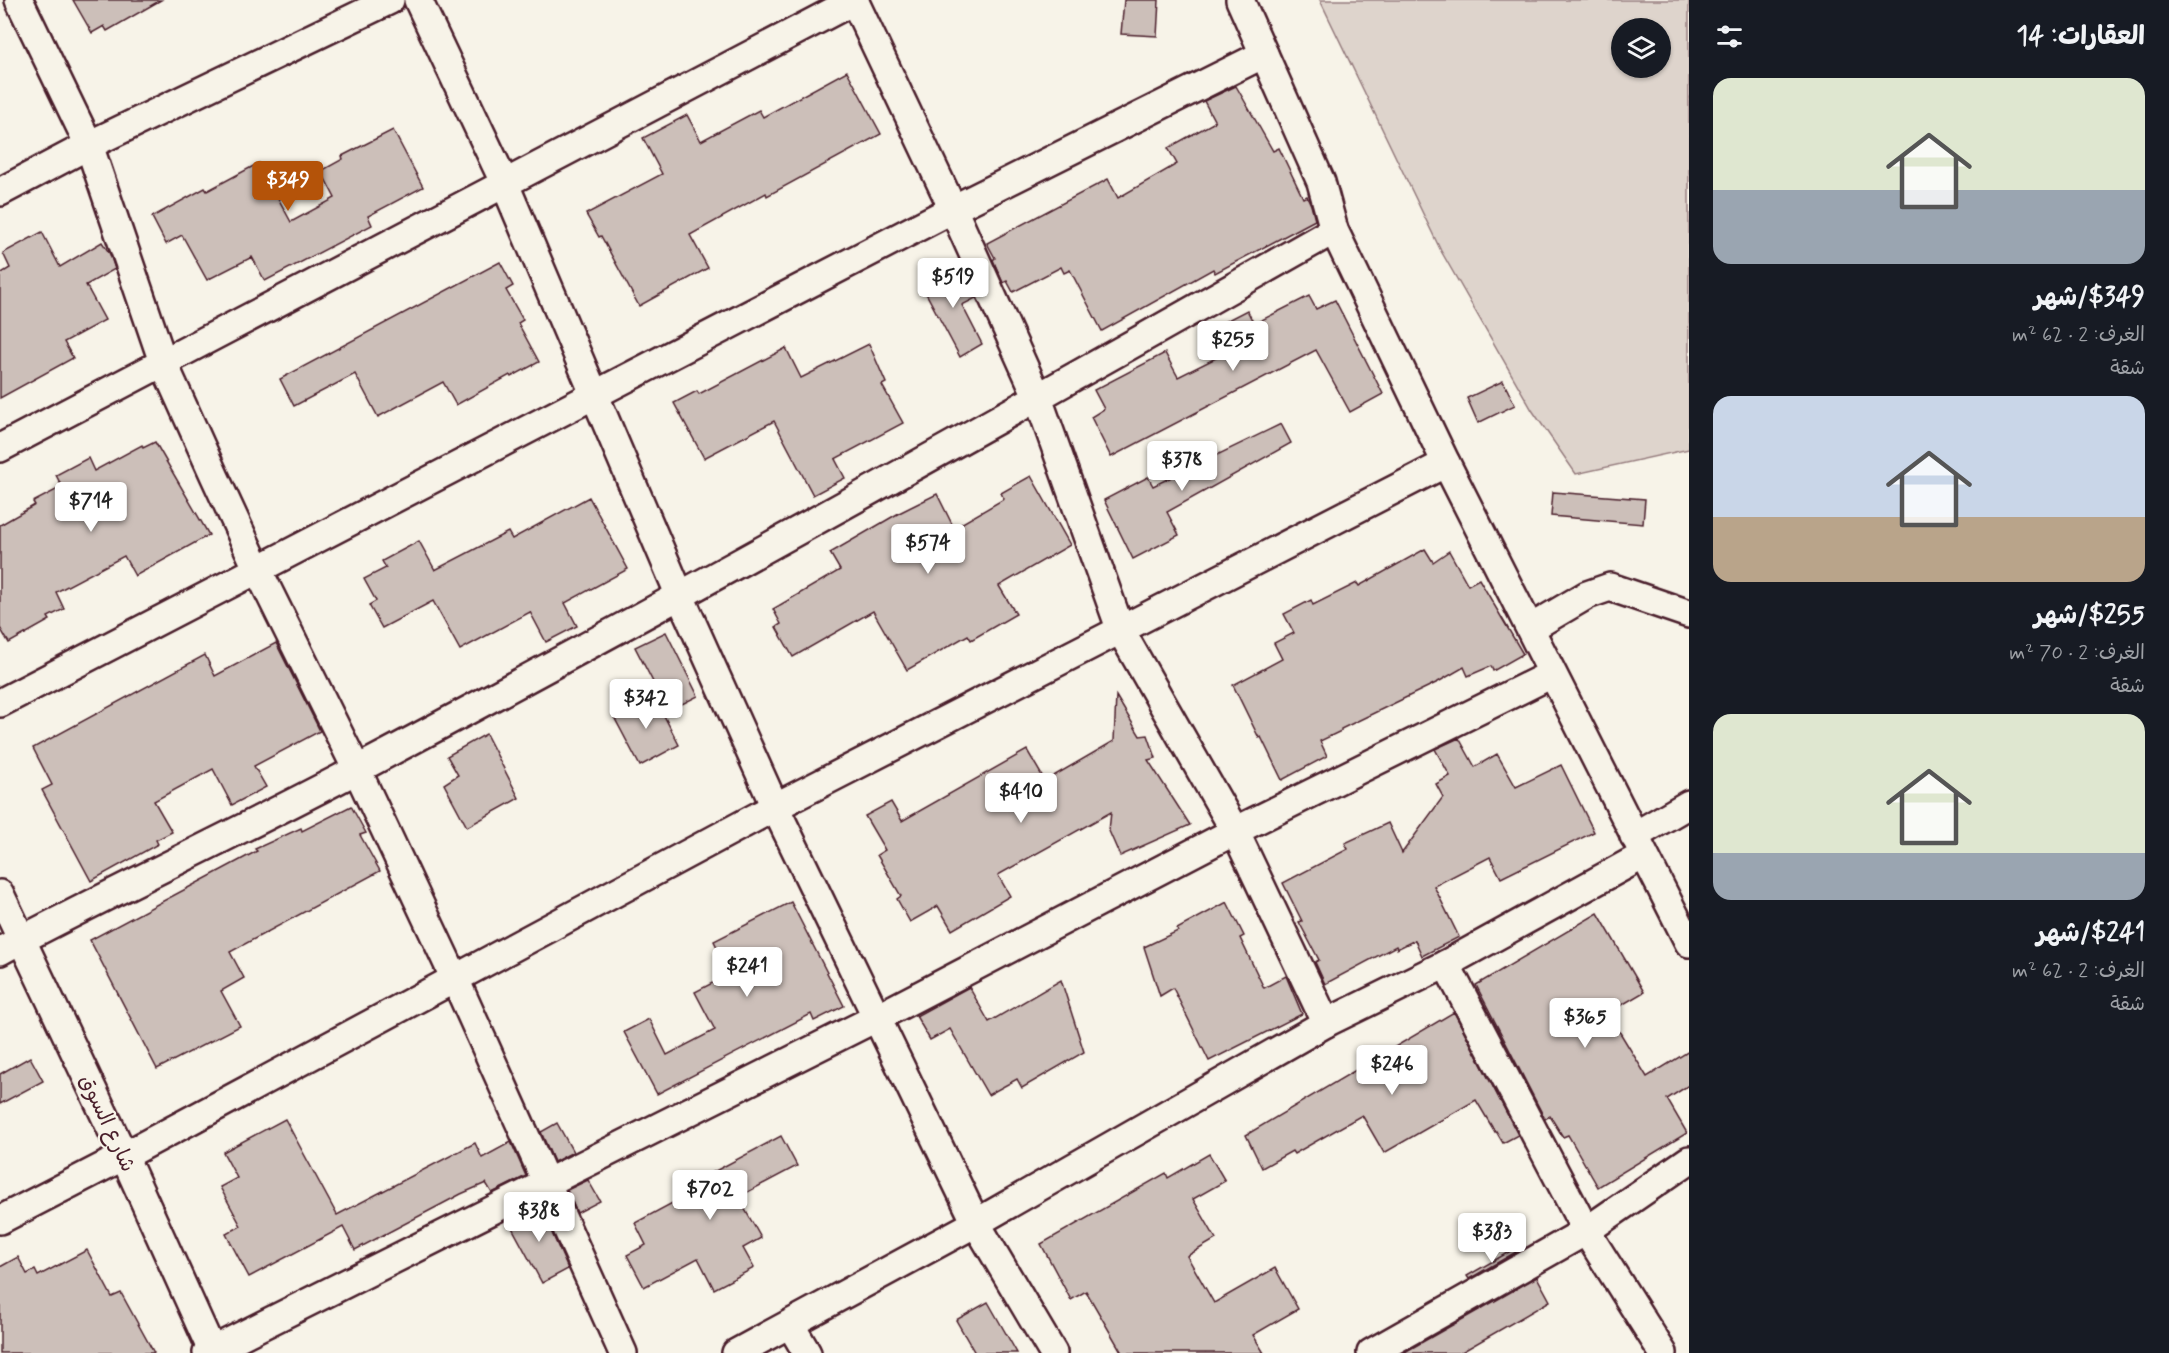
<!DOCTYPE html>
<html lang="ar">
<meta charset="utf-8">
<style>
body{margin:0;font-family:Mynerve,"Playpen Sans Arabic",sans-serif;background:#20242c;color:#f1f3f6;direction:rtl;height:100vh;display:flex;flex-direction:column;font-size:22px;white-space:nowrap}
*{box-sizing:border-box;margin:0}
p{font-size:20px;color:#9ea1a6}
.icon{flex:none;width:33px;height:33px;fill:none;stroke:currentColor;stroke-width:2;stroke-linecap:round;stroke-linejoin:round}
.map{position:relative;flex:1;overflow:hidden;direction:ltr}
.drawer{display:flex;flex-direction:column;background:#171b24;width:480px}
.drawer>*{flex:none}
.fabs{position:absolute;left:1611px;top:18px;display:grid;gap:12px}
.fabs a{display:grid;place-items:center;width:60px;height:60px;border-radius:50%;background:#171b24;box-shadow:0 2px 4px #0004;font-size:30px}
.price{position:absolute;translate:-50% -51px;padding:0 14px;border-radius:6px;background:#fff;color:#222;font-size:20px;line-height:39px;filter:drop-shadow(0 2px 3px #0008)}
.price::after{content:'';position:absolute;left:50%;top:36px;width:18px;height:14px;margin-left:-9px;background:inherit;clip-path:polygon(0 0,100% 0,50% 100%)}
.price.active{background:#b45309;color:#fff}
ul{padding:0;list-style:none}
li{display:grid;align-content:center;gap:12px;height:318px;padding:0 24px}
li span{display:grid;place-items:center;height:186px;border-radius:18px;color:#555}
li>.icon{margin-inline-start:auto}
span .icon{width:108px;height:108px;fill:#fffc;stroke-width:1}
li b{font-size:26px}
h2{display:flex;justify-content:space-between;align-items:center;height:72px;padding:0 24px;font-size:26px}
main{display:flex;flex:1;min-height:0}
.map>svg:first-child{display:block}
.green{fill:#ded4cc;stroke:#947a7c;stroke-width:1.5;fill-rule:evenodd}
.building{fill:#ccbfb9;stroke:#4a1f2b;stroke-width:1.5}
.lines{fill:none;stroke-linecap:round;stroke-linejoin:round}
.minor-casing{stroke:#4a1f2b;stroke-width:32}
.minor{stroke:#f7f3e8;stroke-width:27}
.labels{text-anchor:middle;stroke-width:4.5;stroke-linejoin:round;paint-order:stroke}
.street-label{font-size:21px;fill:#4a1f2b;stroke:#f7f3e8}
</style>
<main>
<section class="drawer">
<h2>العقارات: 14<svg class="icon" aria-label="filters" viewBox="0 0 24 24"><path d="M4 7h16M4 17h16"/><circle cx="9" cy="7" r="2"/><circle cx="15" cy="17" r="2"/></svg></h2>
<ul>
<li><span style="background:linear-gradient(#dfe7d0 60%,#9aa5b1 0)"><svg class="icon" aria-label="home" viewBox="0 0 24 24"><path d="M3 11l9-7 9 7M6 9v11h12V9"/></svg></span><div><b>$349/شهر</b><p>الغرف: 2 · 62 m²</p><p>شقة</p></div></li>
<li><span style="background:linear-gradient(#c9d6e8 65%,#b9a48a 0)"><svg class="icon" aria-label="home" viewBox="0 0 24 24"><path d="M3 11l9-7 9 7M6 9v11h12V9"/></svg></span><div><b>$255/شهر</b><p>الغرف: 2 · 70 m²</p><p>شقة</p></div></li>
<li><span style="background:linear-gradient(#dfe7d0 75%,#9aa5b1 0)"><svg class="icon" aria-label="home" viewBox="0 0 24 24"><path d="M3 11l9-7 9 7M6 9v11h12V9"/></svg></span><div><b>$241/شهر</b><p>الغرف: 2 · 62 m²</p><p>شقة</p></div></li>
</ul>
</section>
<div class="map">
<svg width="1689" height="1353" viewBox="0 0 1689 1353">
<rect width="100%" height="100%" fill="#f7f3e8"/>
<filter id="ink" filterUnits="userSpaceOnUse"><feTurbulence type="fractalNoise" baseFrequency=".0167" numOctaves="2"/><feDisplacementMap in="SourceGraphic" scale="12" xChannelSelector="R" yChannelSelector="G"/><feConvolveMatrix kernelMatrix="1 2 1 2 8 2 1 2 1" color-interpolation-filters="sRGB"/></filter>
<g filter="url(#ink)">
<!-- green -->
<path class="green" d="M 1320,0 L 1689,0 L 1689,449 L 1576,474 L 1532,410 L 1441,251 ZM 1622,28 L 1660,28 L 1660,68 L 1622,68 Z"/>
<!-- building -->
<g class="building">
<path d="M 73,0 L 161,0 L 107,31 L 104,26 L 92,33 Z"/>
<path d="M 1124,0 L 1159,0 L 1157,36 L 1121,34 Z"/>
<path d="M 847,71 L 881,134 L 767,196 L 766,193 L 690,235 L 708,268 L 639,306 L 601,236 L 599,237 L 586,214 L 662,174 L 643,138 L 687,115 L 701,141 L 759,110 L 763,117 Z"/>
<path d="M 1236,86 L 1273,151 L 1279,148 L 1303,198 L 1307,196 L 1311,205 L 1315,220 L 1215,273 L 1213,269 L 1102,331 L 1070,270 L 1064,273 L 1061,267 L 1013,292 L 1007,281 L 1003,283 L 993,260 L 995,258 L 987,243 L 1108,179 L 1118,198 L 1177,164 L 1168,148 L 1215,122 L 1204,101 Z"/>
<path d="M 393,130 L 423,187 L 368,216 L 372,225 L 265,281 L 252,257 L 207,280 L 182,235 L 166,244 L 152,217 L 205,188 L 207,191 L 259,163 L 291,222 L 335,198 L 321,171 L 343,159 L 342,156 Z"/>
<path d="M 42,232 L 60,267 L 102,242 L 110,254 L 115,269 L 86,285 L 105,320 L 64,342 L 73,358 L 0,398 L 0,274 L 10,268 L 3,253 Z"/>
<path d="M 500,262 L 513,286 L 506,290 L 523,320 L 518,323 L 539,362 L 511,377 L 510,375 L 456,405 L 443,382 L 378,417 L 355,374 L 294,406 L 280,379 Z"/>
<path d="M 939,269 L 947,284 L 965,274 L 976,298 L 962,305 L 982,344 L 960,357 L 919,280 Z"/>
<path d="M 1309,296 L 1316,309 L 1335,300 L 1383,394 L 1350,412 L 1316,350 L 1111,457 L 1091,417 L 1104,409 L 1094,390 L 1165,353 L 1178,377 L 1226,353 L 1214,327 L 1247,310 L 1254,324 Z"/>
<path d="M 869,344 L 886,383 L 882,385 L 903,423 L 835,459 L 845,478 L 813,495 L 774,421 L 704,458 L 674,403 L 697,391 L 699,394 L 786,348 L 801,378 Z"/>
<path d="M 1503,381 L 1515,405 L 1478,423 L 1467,398 Z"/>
<path d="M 1281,424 L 1291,443 L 1167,512 L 1179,535 L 1133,559 L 1104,500 L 1148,477 L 1153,486 Z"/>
<path d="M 155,442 L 209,535 L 135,576 L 124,556 L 56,592 L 64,609 L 48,617 L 50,620 L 9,643 L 0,628 L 0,525 L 35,505 L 33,502 L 62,487 L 56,475 L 88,458 L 94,471 L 142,445 L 143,448 Z"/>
<path d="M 1031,476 L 1070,545 L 999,586 L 1016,614 L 971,640 L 968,635 L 907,670 L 873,611 L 793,657 L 776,627 L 781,624 L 773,609 L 840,570 L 830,553 L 899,513 L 937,494 L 954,528 L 1004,499 L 1001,493 Z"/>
<path d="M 1553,492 L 1645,499 L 1643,524 L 1551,516 Z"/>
<path d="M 589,497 L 628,569 L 565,603 L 577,626 L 546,642 L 530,612 L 460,650 L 433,601 L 382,628 L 369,605 L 376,601 L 364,579 L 386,568 L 382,561 L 419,541 L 435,570 L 508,532 L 512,539 Z"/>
<path d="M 1425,549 L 1433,562 L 1449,551 L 1468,585 L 1479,579 L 1523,654 L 1493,671 L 1491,666 L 1468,676 L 1464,667 L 1438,682 L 1341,729 L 1341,731 L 1320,741 L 1327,756 L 1282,780 L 1261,737 L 1259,738 L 1233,685 L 1282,659 L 1274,643 L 1294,633 L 1284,614 L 1311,600 L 1313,605 L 1357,583 L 1359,586 Z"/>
<path d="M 666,632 L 698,696 L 668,711 L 635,647 Z"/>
<path d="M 276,643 L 320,731 L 254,766 L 266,787 L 232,805 L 213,769 L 154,801 L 172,832 L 156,840 L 158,844 L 91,881 L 42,790 L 52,785 L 33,748 L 205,655 L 215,676 Z"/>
<path d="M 653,694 L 679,745 L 640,766 L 613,715 Z"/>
<path d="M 1116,696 L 1140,736 L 1148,735 L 1156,758 L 1148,760 L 1190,825 L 1120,856 L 1109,831 L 1111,812 L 998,875 L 1010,896 L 952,930 L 938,906 L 910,922 L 897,899 L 901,896 L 877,855 L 885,850 L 865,816 L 891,802 L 902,821 L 1027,750 L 1045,781 L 1114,741 Z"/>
<path d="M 486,734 L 519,798 L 467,827 L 444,784 L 458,775 L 447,756 Z"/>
<path d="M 1459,738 L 1475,767 L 1497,754 L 1516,787 L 1561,765 L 1594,832 L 1501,878 L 1490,857 L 1434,886 L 1459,937 L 1422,956 L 1415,940 L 1397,949 L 1396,946 L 1325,984 L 1315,962 L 1319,960 L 1299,922 L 1302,921 L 1283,883 L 1348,849 L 1345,843 L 1388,823 L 1402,853 L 1443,797 L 1436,784 L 1450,776 L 1435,749 Z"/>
<path d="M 351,806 L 366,833 L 360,835 L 380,871 L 230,952 L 244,978 L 221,991 L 240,1026 L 157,1069 L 90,940 L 257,851 L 255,849 L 301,828 L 302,831 Z"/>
<path d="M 791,902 L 844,1006 L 814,1021 L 811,1014 L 657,1094 L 624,1032 L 649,1019 L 667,1055 L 715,1030 L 695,992 L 730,974 L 714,941 Z"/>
<path d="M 1227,902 L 1244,936 L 1240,938 L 1264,988 L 1286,976 L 1302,1014 L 1209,1061 L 1173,988 L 1160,996 L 1144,947 L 1178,931 L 1177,929 Z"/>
<path d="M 1598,913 L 1644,992 L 1608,1013 L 1647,1077 L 1689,1051 L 1689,1085 L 1667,1099 L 1687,1133 L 1598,1187 L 1568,1135 L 1563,1137 L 1550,1116 L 1545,1119 L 1476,985 Z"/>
<path d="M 1061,980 L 1084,1052 L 1022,1088 L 1017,1079 L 988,1095 L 950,1029 L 930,1040 L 916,1016 L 969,987 L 989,1022 Z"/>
<path d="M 1454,1012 L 1518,1135 L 1503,1143 L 1496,1131 L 1495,1132 L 1476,1100 L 1384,1153 L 1362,1115 L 1294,1154 L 1292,1151 L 1262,1168 L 1246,1135 Z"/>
<path d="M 30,1057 L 43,1081 L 0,1104 L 0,1074 Z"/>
<path d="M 285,1119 L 337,1215 L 475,1143 L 482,1158 L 511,1142 L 526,1176 L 492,1193 L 486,1183 L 461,1194 L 355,1250 L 343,1227 L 249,1277 L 226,1234 L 241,1226 L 220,1187 L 237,1178 L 223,1152 Z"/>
<path d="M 557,1123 L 573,1152 L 554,1162 L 541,1132 Z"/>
<path d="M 781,1136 L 797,1166 L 738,1197 L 761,1238 L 743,1248 L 754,1268 L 714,1289 L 698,1258 L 644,1287 L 627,1255 L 646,1245 L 635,1223 L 706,1185 L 702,1178 Z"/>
<path d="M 1209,1154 L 1225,1181 L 1193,1199 L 1216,1239 L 1187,1256 L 1214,1303 L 1275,1268 L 1298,1309 L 1253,1335 L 1264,1353 L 1122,1353 L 1086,1291 L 1071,1300 L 1041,1244 L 1166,1173 L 1168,1178 Z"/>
<path d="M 588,1180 L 600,1201 L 577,1213 L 567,1190 Z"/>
<path d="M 539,1204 L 568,1269 L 542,1283 L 508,1220 Z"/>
<path d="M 1514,1249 L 1516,1252 L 1469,1279 L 1467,1276 Z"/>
<path d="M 87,1250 L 112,1297 L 121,1293 L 154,1353 L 0,1353 L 0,1267 L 18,1257 L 27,1274 L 35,1270 L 38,1276 Z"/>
<path d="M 1537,1277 L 1550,1301 L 1460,1353 L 1403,1353 Z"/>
<path d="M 988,1302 L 1017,1353 L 975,1353 L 956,1320 Z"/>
</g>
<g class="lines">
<defs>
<g id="minor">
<path d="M 19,0 L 89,145 L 163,362 L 214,475 L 257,568 L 357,770 L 455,979 L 623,1353"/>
<path d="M 418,0 L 504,182 L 680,596 L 775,807 L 976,1223 L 1053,1353"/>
<path d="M 854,0 L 953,209 L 1038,398 L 1121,631 L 1235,831 L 1326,1023"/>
<path d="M 1240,0 L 1321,182 L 1334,230 L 1446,463 L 1689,943"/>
<path d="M 0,192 L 89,145 L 390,0"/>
<path d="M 0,448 L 855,0"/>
<path d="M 1531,628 L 1587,595 L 1610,587 L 1689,614"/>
<path d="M 0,703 L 953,209 L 1264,54"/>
<path d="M 1634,836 L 1689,804"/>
<path d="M 0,894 L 124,1156 L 213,1353"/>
<path d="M 0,951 C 119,888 241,831 360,768 C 688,594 1012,413 1334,230"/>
<path d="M 1446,964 L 1586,1231 L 1663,1353"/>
<path d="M 0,1220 L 124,1156 L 775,807 L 1446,463"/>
<path d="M 790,1324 L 807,1353"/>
<path d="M 207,1353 L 878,1017 L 1235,831 L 1552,674"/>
<path d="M 736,1353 L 976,1223 L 1326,1023 L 1446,964 L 1644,855"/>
<path d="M 1371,1353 L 1586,1231 L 1689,1160"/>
</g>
</defs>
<!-- minor casing -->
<use href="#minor" class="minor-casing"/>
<!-- minor -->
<use href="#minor" class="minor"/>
</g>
</g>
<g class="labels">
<!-- street labels -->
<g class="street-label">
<text transform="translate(108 1123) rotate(65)" y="7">شارع السوق</text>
</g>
</g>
</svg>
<div class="fabs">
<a><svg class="icon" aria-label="layers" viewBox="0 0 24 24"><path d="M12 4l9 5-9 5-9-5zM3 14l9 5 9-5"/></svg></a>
</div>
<b class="price active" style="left:288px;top:212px">$349</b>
<b class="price" style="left:953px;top:309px">$519</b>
<b class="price" style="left:1233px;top:372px">$255</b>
<b class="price" style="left:1182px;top:492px">$378</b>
<b class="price" style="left:91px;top:533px">$714</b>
<b class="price" style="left:928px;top:575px">$574</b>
<b class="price" style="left:646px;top:730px">$342</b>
<b class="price" style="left:1021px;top:824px">$410</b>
<b class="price" style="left:747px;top:998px">$241</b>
<b class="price" style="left:1585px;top:1049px">$365</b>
<b class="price" style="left:1392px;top:1096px">$246</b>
<b class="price" style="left:710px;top:1221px">$702</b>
<b class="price" style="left:539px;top:1243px">$388</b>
<b class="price" style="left:1492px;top:1264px">$383</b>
</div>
</main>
